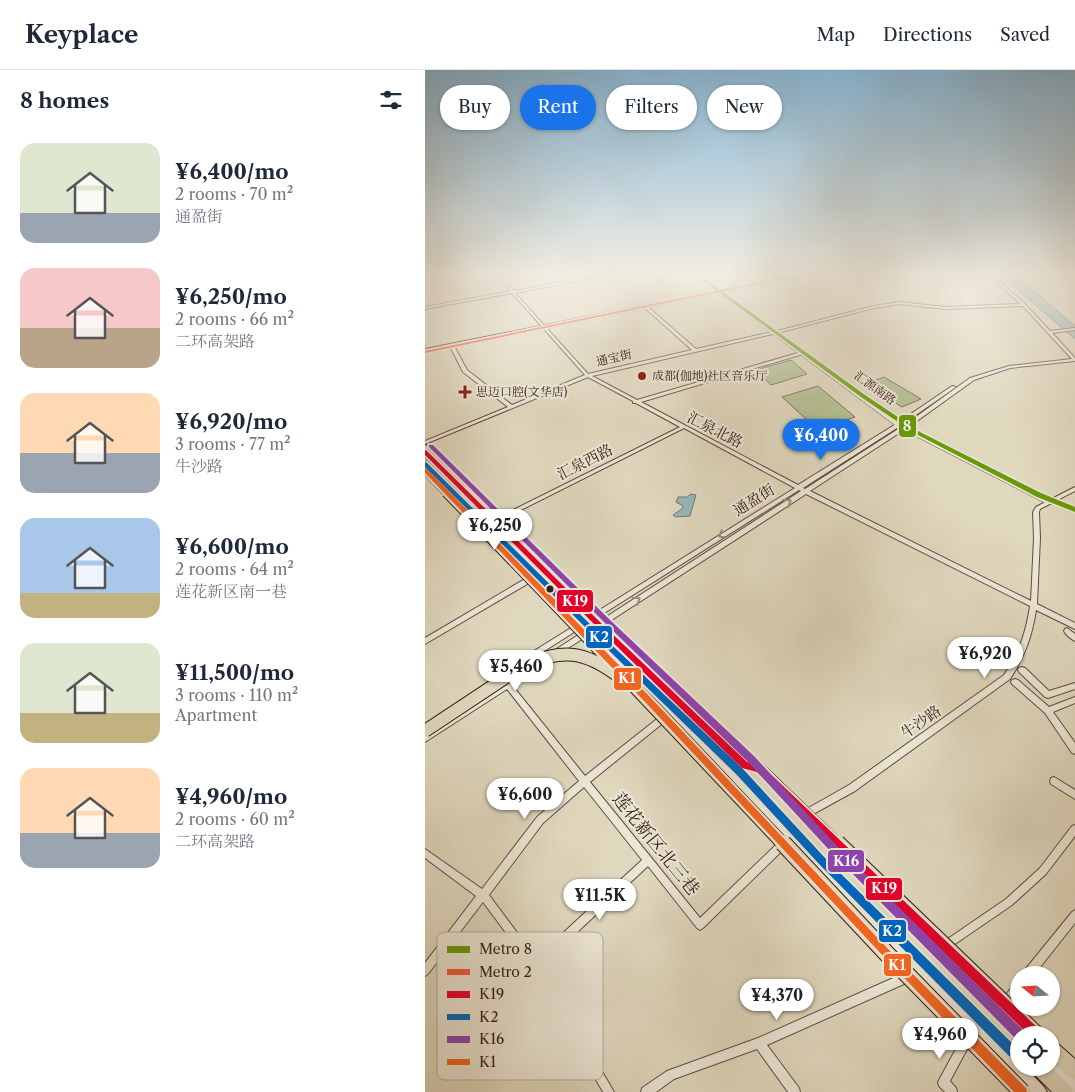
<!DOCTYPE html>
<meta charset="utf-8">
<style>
body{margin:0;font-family:"Libre Caslon Text","Noto Serif SC",serif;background:#f6f6f7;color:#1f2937;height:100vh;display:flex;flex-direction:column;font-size:19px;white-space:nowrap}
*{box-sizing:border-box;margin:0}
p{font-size:16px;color:#747a83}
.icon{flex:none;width:28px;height:28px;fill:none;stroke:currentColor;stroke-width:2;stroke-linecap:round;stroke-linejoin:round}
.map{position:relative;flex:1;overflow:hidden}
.side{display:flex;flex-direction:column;background:#fff;width:425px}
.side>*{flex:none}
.hud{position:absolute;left:15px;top:15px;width:475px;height:45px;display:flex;gap:10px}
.needle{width:32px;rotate:288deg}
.buttons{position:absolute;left:585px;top:896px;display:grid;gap:10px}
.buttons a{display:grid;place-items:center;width:50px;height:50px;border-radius:50%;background:#fff;box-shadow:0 1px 4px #0004;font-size:25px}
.price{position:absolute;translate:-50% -42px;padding:0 11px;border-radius:18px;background:#fff;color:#222;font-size:16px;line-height:32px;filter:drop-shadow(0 1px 2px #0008)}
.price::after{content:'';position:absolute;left:50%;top:30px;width:15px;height:11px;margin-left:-8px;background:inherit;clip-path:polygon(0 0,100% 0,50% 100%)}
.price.on{background:#1a73e8;color:#fff}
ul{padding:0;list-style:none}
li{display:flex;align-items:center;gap:15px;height:125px;padding:0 20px}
li span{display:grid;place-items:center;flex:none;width:140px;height:100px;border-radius:15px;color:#555}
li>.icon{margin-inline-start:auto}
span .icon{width:60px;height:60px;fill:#fffc;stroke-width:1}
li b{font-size:21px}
h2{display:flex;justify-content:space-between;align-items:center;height:60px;padding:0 20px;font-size:21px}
.tag{padding:0 18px;border-radius:22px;background:#fff;box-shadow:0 1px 4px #0004;font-size:18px;line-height:45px}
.tag.on{background:#1a73e8;color:#fff}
header{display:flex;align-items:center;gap:30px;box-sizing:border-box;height:70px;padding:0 25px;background:#fff;border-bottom:1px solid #e0e1e3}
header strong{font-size:24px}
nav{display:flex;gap:28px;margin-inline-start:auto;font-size:18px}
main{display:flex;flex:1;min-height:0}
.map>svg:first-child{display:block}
.green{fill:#b2bf91;stroke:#726e54}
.water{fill:#96b8b9;stroke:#6e7a78}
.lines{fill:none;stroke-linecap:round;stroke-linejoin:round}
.minor-casing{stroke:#5e4c40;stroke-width:2}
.tertiary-casing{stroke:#5e4c40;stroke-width:1}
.secondary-casing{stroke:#331e16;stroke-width:2}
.primary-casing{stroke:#331e16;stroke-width:2}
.trunk-casing{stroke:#331e16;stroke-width:2}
.minor{fill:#ebe6d5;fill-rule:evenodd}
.tertiary{fill:#ebe6d5;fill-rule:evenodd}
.secondary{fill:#ebe6d5;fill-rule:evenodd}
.primary{fill:#e0d8be;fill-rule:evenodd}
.trunk{fill:#e0d8be;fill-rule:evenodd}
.trunk-bridge-far3-casing{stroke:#331e16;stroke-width:9;stroke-linecap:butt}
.trunk-bridge-far2-casing{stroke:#331e16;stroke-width:12;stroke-linecap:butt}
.trunk-bridge-far1-casing{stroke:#331e16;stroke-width:14;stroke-linecap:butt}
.trunk-bridge-casing{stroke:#331e16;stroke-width:18;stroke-linecap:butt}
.trunk-bridge-far3{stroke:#e0d8be;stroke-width:8}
.trunk-bridge-far2{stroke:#e0d8be;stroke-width:10}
.trunk-bridge-far1{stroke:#e0d8be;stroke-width:12}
.trunk-bridge{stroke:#e0d8be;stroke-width:16}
.bus-1-casing{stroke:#ebe6d5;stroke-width:4}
.bus-2-casing{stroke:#ebe6d5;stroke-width:4}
.bus-3-casing{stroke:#ebe6d5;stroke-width:4}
.bus-4-casing{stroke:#ebe6d5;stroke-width:4}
.bus-1{fill:#e4002b;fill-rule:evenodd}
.bus-2{fill:#0065bd;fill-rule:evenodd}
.bus-3{fill:#8e44ad;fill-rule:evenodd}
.bus-4{fill:#f26522;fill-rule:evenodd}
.metro-1-casing{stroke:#ebe6d5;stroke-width:3}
.metro-2-casing{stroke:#ebe6d5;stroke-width:3}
.metro-1{fill:#6a9a08;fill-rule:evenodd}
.metro-2{fill:#f55937;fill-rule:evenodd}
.oneway{stroke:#988c7f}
.poi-dot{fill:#8f2418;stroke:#ebe6d5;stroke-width:2}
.bus-dot{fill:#331e16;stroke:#ebe6d5;stroke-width:2}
.labels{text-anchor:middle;stroke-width:4.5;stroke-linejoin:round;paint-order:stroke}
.far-street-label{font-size:12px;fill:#331e16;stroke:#ebe6d5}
.far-poi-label{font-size:12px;fill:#331e16;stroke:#ebe6d5;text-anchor:start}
.street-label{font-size:15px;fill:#331e16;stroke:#ebe6d5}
.near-street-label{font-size:18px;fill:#331e16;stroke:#ebe6d5}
.key{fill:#ebe6d5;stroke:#b4aa9c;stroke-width:1}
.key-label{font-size:14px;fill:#331e16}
.line-badge{stroke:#ebe6d5;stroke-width:2}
.badge-label{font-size:14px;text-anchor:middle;font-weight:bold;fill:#fff}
</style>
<header>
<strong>Keyplace</strong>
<nav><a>Map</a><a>Directions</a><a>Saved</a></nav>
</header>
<main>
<section class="side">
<h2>8 homes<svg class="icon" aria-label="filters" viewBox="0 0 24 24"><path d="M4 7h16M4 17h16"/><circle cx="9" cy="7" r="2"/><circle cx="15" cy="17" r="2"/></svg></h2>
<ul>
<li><span style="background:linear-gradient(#dfe7d0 70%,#9aa5b1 0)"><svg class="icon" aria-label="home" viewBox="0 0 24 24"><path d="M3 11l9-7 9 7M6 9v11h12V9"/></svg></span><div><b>¥6,400/mo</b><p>2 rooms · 70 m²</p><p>通盈街</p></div></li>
<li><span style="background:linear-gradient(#f6c9c9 60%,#b9a48a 0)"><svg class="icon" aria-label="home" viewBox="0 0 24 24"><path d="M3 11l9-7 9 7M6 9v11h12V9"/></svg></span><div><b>¥6,250/mo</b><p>2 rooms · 66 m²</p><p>二环高架路</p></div></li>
<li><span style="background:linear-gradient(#ffd9b3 60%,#9aa5b1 0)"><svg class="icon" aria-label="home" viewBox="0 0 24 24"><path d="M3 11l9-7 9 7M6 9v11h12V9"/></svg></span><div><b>¥6,920/mo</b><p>3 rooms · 77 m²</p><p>牛沙路</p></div></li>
<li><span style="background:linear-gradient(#a9c7e8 75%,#c2b280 0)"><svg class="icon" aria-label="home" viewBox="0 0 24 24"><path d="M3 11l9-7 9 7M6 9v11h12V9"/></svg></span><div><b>¥6,600/mo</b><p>2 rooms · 64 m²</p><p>莲花新区南一巷</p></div></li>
<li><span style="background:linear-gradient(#dfe7d0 70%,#c2b280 0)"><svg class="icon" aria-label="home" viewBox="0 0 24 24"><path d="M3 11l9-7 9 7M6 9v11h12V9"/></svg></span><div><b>¥11,500/mo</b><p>3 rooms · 110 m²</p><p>Apartment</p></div></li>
<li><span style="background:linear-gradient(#ffd9b3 65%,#9aa5b1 0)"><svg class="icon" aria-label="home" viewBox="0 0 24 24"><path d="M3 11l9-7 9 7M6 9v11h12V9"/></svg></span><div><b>¥4,960/mo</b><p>2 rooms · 60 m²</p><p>二环高架路</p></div></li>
</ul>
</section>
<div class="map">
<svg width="650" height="1022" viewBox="0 0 650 1022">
<rect width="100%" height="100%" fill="#e0d8be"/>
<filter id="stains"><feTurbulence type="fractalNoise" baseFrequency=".004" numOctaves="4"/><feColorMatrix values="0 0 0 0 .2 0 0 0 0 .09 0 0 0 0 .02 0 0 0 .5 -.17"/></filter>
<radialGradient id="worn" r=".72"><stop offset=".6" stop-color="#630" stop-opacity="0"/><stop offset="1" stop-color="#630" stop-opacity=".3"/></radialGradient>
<!-- green -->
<g class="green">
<path d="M 366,290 L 382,304 L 346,315 L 331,300 Z"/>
<path d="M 459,307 L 496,329 L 477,337 L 441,314 Z"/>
<path d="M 393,316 L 430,347 L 393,360 L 357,327 Z"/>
</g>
<!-- water -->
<g class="water">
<path d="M 573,203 L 588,203 L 650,256 L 650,269 Z"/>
<path d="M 266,424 L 271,425 L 265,446 L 250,447 L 248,445 L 258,438 L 258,436 L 251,432 L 253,427 L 262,427 Z"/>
</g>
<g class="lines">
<defs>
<g id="minor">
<path d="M 70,203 L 73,203 L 89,221 L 185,203 L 194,203 L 90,223 L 163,304 L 267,280 L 221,239 L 221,237 L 223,237 L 271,279 L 356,260 L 449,236 L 475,232 L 520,237 L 596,234 L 560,203 L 564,203 L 597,231 L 625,261 L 650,258 L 650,260 L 627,263 L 650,288 L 650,291 L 585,298 L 549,310 L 485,356 L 385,421 L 606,531 L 609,468 L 608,442 L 611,437 L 650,417 L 650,421 L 615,439 L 614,442 L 615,468 L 612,534 L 650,553 L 650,559 L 611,540 C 607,566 600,586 585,609 L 430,721 L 381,748 L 378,747 L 377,744 L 378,741 L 424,715 L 579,605 C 594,583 601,563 605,536 L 381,424 L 134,584 L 132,585 L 130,584 L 129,582 L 130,580 L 376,421 L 374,420 L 105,590 L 103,591 L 101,590 L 100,588 L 101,586 L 370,418 L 259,358 L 76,450 L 72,450 L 71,449 L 72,448 L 255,357 L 211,333 L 208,333 L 208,331 L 163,307 L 0,374 L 0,371 L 83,337 L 38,302 L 25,276 L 26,275 L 29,276 L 42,300 L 87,335 L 160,305 L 87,223 L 0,239 L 0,237 L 86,221 ZM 475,234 L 520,239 L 598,236 L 647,289 L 584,296 L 545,308 L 481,354 L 380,419 L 378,418 L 475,356 L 531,317 L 527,316 L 471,354 L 373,415 L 216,332 L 378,284 L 378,282 L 376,282 L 212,330 L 167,306 L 356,262 L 449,238 Z"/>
<path d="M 105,506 L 107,506 L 110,508 L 109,510 L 0,574 L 0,568 Z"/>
<path d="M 642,558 L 650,564 L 650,571 C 646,569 641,565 639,561 L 640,559 Z"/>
<path d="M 114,591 L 116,592 L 118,594 L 116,596 L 87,615 L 160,706 L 237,645 L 240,644 L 243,645 L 244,647 L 243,649 L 165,712 L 275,848 L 356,770 L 359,769 L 362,770 L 363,773 L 362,776 L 278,858 L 275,860 L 272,858 L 223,796 L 116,896 L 189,1022 L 178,1022 L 107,898 L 58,832 L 3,904 L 0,906 L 0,893 L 51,826 L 0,788 L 0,779 L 57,819 L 112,747 L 154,711 L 82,619 L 0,672 L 0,664 L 79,612 ZM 159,717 L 217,790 L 111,888 L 64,825 L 118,753 Z"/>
<path d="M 597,597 L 600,598 L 624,621 L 650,613 L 650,619 L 623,628 L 620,627 L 594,602 L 593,600 L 594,598 Z"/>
<path d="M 590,609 L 593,610 L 624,637 L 650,627 L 650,633 L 628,642 L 650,673 L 650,684 L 647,683 L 620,643 L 587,614 L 586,612 L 587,610 Z"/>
<path d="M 629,707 L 650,720 L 650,729 L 626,714 L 625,711 L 626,708 Z"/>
<path d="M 650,755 L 650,766 L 621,804 L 587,835 L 511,887 L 508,889 L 505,887 L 503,884 L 505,881 L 581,829 L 615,798 L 647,756 Z"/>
<path d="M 650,840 L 650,853 L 609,905 L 598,905 L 599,901 L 647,842 Z"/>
<path d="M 484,901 L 488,902 L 489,906 L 488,910 L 342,975 L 374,1018 L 375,1022 L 363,1022 L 332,979 L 249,1009 L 231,1022 L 216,1022 L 217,1018 L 242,1001 L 333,968 Z"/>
<path d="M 594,912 L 594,925 L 577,948 L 573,949 L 569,948 L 568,944 L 569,940 L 590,913 Z"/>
<path d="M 543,963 L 547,964 L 548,968 L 525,1011 L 531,1018 L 532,1022 L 520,1022 L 514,1016 L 513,1012 L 539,964 Z"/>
</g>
<path id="tertiary" d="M 263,203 L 268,203 L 314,234 L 475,354 L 627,432 L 626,434 L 622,434 L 471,356 L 310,236 Z"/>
<g id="secondary">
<path d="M 0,375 L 2,376 L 51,422 L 52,424 L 51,426 L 45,426 L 0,381 Z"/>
<path d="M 0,391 L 3,391 L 147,539 L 149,542 L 147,545 L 141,545 L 0,397 Z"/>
<path d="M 158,553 L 161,554 L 184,576 L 186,579 L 184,582 L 181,583 L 178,582 L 155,560 L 153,557 L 155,554 Z"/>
<path d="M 213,608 L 217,609 L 262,655 L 261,652 L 262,649 L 266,647 L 270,649 L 346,724 L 348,728 L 346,732 L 342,734 L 338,732 L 594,991 L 594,998 L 601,998 L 619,1017 L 622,1022 L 603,1022 L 209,615 L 208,612 L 209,609 Z"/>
<path d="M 583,947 C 591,950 598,957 601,965 L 594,965 L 594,972 C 586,969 579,962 576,954 L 578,949 Z"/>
<path d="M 626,988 L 631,990 L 650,1007 L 650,1022 L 643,1022 L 621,1000 L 620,998 L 626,998 Z"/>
</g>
<path id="primary" d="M 380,203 L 392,203 L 0,283 L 0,279 Z"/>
<g id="trunk">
<path d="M 626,971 L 632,973 L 650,989 L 650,1010 L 644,1007 L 626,991 Z"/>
<path d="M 626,997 L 645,1016 L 648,1022 L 627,1022 L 609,1004 L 606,998 Z"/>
</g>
</defs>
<!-- minor casing -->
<use href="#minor" class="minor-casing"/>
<!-- tertiary casing -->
<use href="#tertiary" class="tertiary-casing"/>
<!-- secondary casing -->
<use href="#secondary" class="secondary-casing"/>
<!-- primary casing -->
<use href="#primary" class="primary-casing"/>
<!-- trunk casing -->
<use href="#trunk" class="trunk-casing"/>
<!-- minor -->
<use href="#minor" class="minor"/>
<!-- tertiary -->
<use href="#tertiary" class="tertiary"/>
<!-- secondary -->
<use href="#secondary" class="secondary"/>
<!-- primary -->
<use href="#primary" class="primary"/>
<!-- trunk -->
<use href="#trunk" class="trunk"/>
<defs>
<g id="trunk-bridge-far3">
<path d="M 0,382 L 42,424"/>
<path d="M 0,400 L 23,424"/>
</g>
<g id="trunk-bridge-far2">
<path d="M 22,422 L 173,579"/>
<path d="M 41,422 L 199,579"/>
</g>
<g id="trunk-bridge-far1">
<path d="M 172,577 L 359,775"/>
<path d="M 197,577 L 320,695 L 394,775"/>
<path d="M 0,661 L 101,594 C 139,579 159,581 192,605"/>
<path d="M 321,696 L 334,699 L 413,775"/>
</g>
<g id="trunk-bridge">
<path d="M 358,773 L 462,884 L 597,1022"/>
<path d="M 392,773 L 594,976"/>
<path d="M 412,773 L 612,965"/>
</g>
</defs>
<!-- trunk-bridge-far3 casing -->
<use href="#trunk-bridge-far3" class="trunk-bridge-far3-casing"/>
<!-- trunk-bridge-far2 casing -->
<use href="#trunk-bridge-far2" class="trunk-bridge-far2-casing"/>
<!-- trunk-bridge-far1 casing -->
<use href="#trunk-bridge-far1" class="trunk-bridge-far1-casing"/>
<!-- trunk-bridge casing -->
<use href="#trunk-bridge" class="trunk-bridge-casing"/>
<!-- trunk-bridge-far3 -->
<use href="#trunk-bridge-far3" class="trunk-bridge-far3"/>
<!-- trunk-bridge-far2 -->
<use href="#trunk-bridge-far2" class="trunk-bridge-far2"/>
<!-- trunk-bridge-far1 -->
<use href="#trunk-bridge-far1" class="trunk-bridge-far1"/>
<!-- trunk-bridge -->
<use href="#trunk-bridge" class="trunk-bridge"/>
<defs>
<path id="bus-1" d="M 0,380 L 2,381 L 179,556 L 322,692 L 337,696 L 616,961 L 617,965 L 604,965 L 332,702 L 317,698 L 175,560 L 0,385 Z"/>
<path id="bus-2" d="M 0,392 L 2,393 L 173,562 L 317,698 L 401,789 L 592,978 L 593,982 L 592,986 L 588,987 L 584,986 L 395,795 L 311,704 L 169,566 L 0,397 Z"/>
<path id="bus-3" d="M 4,375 L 8,375 L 185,550 L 329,686 L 413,777 L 599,961 L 600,965 L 594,965 L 594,970 L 591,969 L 407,783 L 323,692 L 181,554 L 4,377 Z"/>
<path id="bus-4" d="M 0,398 L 2,399 L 227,629 L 465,881 L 601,1018 L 602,1022 L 589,1022 L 459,887 L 221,633 L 0,403 Z"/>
</defs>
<!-- bus-1 casing -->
<use href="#bus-1" class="bus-1-casing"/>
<!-- bus-2 casing -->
<use href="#bus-2" class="bus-2-casing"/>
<!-- bus-3 casing -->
<use href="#bus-3" class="bus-3-casing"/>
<!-- bus-4 casing -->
<use href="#bus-4" class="bus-4-casing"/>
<!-- bus-1 -->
<use href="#bus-1" class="bus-1"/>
<!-- bus-2 -->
<use href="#bus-2" class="bus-2"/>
<!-- bus-3 -->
<use href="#bus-3" class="bus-3"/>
<!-- bus-4 -->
<use href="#bus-4" class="bus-4"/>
<defs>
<path id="metro-1" d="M 267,203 L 272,203 L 440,325 L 495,362 L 616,423 L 650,437 L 650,442 L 612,427 L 491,364 L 436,327 Z"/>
<path id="metro-2" d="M 377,203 L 387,203 L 0,283 L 0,281 Z"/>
</defs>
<!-- metro-1 casing -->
<use href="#metro-1" class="metro-1-casing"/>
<!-- metro-2 casing -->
<use href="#metro-2" class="metro-2-casing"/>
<!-- metro-1 -->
<use href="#metro-1" class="metro-1"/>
<!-- metro-2 -->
<use href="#metro-2" class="metro-2"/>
</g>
<!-- one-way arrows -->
<defs><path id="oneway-chevron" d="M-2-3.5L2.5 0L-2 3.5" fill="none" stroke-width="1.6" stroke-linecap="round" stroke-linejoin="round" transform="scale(1.25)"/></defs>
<g class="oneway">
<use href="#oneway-chevron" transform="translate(363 432) rotate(-33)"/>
<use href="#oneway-chevron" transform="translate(297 465) rotate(148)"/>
<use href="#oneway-chevron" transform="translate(212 530) rotate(-33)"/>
</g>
<!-- sky -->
<linearGradient id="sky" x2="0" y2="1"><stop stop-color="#87b6d5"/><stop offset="0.59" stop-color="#f1ede2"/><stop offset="1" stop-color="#f1ede2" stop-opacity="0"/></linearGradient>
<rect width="650" height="346" fill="url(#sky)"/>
<!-- markers -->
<g class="poi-dot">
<circle cx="217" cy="306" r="5"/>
<path d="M37.5 314.5h5v5h5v5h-5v5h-5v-5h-5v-5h5z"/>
</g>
<circle class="bus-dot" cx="125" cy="519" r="4.5"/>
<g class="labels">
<!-- far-street labels -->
<g class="far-street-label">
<text transform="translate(189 288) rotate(-13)" y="4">通宝街</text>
<text transform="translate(450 318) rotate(36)" y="4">汇源南路</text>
</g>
<!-- far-poi labels -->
<g class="far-poi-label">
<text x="227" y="310">成都(伽地)社区音乐厅</text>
<text x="51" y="326">思迈口腔(文华店)</text>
</g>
<!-- street labels -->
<g class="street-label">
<text transform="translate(290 360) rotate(27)" y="5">汇泉北路</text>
<text transform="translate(160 392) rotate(-27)" y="5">汇泉西路</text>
<text transform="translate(329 430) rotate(-32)" y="5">通盈街</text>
<text transform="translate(496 652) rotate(-35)" y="5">牛沙路</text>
</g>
<!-- near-street labels -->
<g class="near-street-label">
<text transform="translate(231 774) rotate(51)" y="6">莲花新区北三巷</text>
</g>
</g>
<!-- legend -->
<rect x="12" y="862" width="166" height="148" rx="8" class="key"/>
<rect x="22" y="876" width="23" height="7" fill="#6a9a08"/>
<rect x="22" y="899" width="23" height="6" fill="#f55937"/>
<rect x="22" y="921" width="23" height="7" fill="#e4002b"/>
<rect x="22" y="944" width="23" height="6" fill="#0065bd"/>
<rect x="22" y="966" width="23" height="7" fill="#8e44ad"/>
<rect x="22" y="989" width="23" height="6" fill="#f26522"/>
<g class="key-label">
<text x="54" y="884">Metro 8</text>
<text x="54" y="907">Metro 2</text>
<text x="54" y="929">K19</text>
<text x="54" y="952">K2</text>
<text x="54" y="974">K16</text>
<text x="54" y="997">K1</text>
</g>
<g class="line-badge">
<rect x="473" y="344" width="19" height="24" rx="5" fill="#6a9a08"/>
<rect x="131" y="519" width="38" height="24" rx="5" fill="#e4002b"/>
<rect x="160" y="555" width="28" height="24" rx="5" fill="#0065bd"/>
<rect x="188" y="597" width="29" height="24" rx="5" fill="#f26522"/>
<rect x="402" y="779" width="38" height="24" rx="5" fill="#8e44ad"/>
<rect x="440" y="807" width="38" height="24" rx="5" fill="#e4002b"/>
<rect x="453" y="849" width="29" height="24" rx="5" fill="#0065bd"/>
<rect x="458" y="883" width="29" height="24" rx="5" fill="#f26522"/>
</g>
<g class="badge-label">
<text x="482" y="361">8</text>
<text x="150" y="536">K19</text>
<text x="174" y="572">K2</text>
<text x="202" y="613">K1</text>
<text x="421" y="796">K16</text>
<text x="459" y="823">K19</text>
<text x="467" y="866">K2</text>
<text x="472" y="900">K1</text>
</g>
<rect width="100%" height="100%" filter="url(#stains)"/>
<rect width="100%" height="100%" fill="url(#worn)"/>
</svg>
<div class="buttons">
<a><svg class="needle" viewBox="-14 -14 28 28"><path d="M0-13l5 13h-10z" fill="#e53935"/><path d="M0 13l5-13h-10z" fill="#747a83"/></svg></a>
<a><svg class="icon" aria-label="locate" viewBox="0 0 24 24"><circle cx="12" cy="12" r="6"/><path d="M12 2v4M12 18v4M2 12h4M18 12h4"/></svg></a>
</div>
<b class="price on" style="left:396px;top:391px">¥6,400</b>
<b class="price" style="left:70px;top:481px">¥6,250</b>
<b class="price" style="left:560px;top:609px">¥6,920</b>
<b class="price" style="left:91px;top:622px">¥5,460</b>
<b class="price" style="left:100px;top:750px">¥6,600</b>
<b class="price" style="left:175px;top:851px">¥11.5K</b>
<b class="price" style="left:352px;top:951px">¥4,370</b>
<b class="price" style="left:515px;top:990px">¥4,960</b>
<div class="hud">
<a class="tag">Buy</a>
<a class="tag on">Rent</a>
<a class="tag">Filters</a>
<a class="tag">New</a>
</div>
</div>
</main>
